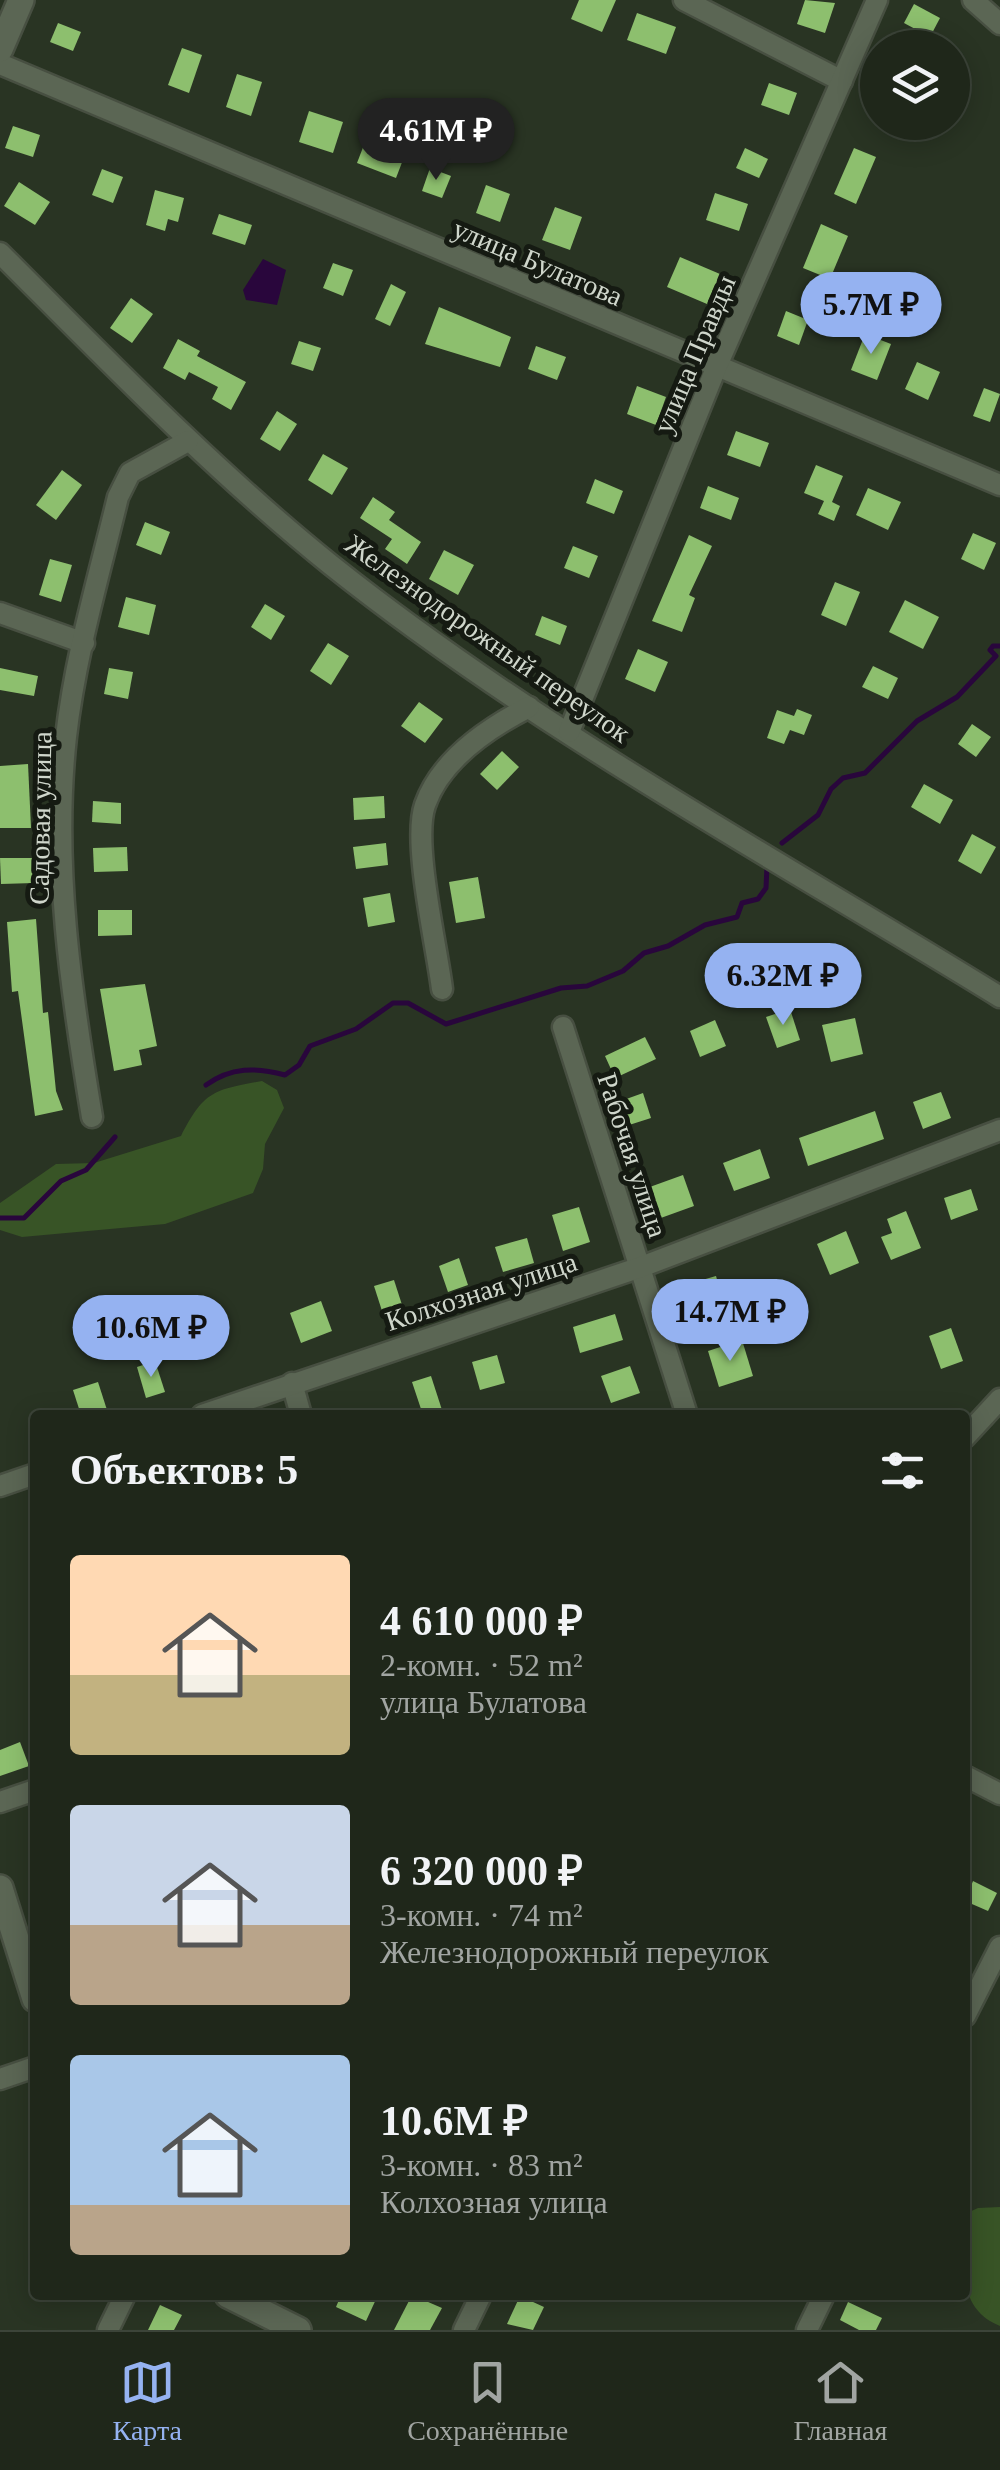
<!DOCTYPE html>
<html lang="ru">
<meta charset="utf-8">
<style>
body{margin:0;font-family:"Times New Roman",serif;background:#272f23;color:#f1f3f6;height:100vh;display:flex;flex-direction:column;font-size:38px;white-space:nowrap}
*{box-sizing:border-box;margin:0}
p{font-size:32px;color:#a1a5a2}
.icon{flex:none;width:55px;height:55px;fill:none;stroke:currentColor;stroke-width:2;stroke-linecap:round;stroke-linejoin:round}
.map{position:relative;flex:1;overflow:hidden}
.details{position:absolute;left:30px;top:1410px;width:940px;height:890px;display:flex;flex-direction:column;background:#1f271a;border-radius:10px;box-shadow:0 5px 25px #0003,0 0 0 2px #3c4439}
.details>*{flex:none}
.tools{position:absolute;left:860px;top:30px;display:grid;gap:20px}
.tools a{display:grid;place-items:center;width:110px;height:110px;border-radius:50%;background:#1f271a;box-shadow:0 5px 25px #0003,0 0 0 2px #3c4439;font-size:50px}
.price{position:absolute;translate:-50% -85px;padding:0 22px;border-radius:35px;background:#95b2f1;color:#111;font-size:32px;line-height:65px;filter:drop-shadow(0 2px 5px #0008)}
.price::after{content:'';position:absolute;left:50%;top:60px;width:30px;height:22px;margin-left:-15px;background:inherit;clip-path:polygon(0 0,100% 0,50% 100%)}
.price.active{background:#222;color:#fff}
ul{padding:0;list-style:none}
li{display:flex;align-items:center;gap:30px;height:250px;padding:0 40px}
li span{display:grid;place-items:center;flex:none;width:280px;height:200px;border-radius:10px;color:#555}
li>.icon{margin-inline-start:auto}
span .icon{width:120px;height:120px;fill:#fffc;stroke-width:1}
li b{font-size:42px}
h2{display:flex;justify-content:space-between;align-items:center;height:120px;padding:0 40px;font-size:42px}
.tabs{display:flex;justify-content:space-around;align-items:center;height:140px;border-top:2px solid #3c4439;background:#1f271a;font-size:28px;color:#a1a5a2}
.tabs a{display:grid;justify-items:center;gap:5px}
.tabs .active{color:#95b2f1}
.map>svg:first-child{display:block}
.green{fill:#385426}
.water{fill:#29063c}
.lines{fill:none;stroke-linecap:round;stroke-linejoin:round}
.stream{stroke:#29063c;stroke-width:5}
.building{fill:#8dbf6e}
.minor-casing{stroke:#474f41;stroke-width:25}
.tertiary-casing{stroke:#474f41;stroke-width:30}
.minor{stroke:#5b6654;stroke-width:20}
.tertiary{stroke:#5b6654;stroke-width:25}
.labels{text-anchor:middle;stroke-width:10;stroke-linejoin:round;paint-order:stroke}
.street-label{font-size:28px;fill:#cfd6cb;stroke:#151a12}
</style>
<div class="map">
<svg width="1000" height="2330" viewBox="0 0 1000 2330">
<rect width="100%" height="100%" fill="#293423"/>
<!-- green -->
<g class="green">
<path d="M 262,1081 L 277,1090 L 284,1108 L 265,1144 L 263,1169 L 253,1193 L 165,1224 L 22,1237 L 0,1230 L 0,1203 L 56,1164 L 94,1163 L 181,1136 C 204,1092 212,1090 262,1081 Z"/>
<path d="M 1000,2207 L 1000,2326 C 953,2307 965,2257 965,2214 L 978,2208 Z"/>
</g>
<!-- water -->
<path class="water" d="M 263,259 L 286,270 L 277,305 L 246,300 L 243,290 Z"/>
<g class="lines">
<!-- stream -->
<g class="stream">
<path d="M 782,843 L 818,815 L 831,789 L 843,778 L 865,773 L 917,721 L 957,697 L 996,656 L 990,650 L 993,646 L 1000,646"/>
<path d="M 206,1085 C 231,1067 256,1067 285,1075 L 299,1065 L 310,1046 L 356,1029 L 393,1003 L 408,1003 L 446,1024 L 561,988 L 587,986 L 623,971 L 644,953 L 668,946 L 705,925 L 737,917 L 742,903 L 758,899 L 766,888 L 767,866"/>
<path d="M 0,1218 L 24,1218 L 61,1181 L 86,1170 L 115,1137"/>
</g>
</g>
<!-- building -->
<g class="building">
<path d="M 579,0 L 616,0 L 602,32 L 571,19 Z"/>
<path d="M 805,0 L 835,3 L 825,33 L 797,24 Z"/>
<path d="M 914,4 L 940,18 L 930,37 L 904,23 Z"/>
<path d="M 637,13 L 676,27 L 666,54 L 627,40 Z"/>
<path d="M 58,23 L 81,32 L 73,51 L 50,42 Z"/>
<path d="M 182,48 L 202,55 L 189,93 L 168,85 Z"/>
<path d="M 237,74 L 262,82 L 251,116 L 226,107 Z"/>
<path d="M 769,83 L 797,93 L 789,115 L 761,105 Z"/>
<path d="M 309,111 L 343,122 L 333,153 L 299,142 Z"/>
<path d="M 13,126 L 40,135 L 33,157 L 5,148 Z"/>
<path d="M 367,137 L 406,152 L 396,178 L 357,163 Z"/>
<path d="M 745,148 L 768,159 L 759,178 L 736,168 Z"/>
<path d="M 854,148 L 876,157 L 856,204 L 834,194 Z"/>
<path d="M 430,168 L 451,176 L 442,198 L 422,191 Z"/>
<path d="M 102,169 L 123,177 L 113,203 L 92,195 Z"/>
<path d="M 19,182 L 50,202 L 35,225 L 4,206 Z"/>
<path d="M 486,185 L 510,194 L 500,222 L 476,213 Z"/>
<path d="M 155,190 L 184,198 L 178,222 L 168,219 L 165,231 L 146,225 Z"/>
<path d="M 715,193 L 748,204 L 739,231 L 706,220 Z"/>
<path d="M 555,207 L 582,217 L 570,250 L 542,240 Z"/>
<path d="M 219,214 L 252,225 L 245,245 L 212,234 Z"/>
<path d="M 821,224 L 848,236 L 830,279 L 803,268 Z"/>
<path d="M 680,257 L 720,274 L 707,304 L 667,287 Z"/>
<path d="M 333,263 L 353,270 L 343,296 L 323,288 Z"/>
<path d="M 391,284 L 406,292 L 390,326 L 375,319 Z"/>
<path d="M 131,298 L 153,314 L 132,343 L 110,328 Z"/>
<path d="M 439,307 L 511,337 L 500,367 L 425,344 Z"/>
<path d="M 786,311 L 808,320 L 799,345 L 777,336 Z"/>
<path d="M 865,334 L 891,344 L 877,380 L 851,370 Z"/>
<path d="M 178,339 L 200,351 L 197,356 L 246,382 L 231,410 L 212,399 L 218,387 L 189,372 L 185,380 L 163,368 Z"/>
<path d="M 299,341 L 321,348 L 313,371 L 291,364 Z"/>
<path d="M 536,346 L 566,357 L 557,380 L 528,369 Z"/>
<path d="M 917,362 L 940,372 L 928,400 L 905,389 Z"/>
<path d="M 637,386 L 666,397 L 656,425 L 627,414 Z"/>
<path d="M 984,388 L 1000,394 L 990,422 L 973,416 Z"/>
<path d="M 277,411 L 297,424 L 280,451 L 260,439 Z"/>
<path d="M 736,431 L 769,443 L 760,467 L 727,455 Z"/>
<path d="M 323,454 L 348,468 L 332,495 L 308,480 Z"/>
<path d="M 816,465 L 843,476 L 832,502 L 840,506 L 834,521 L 818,514 L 824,501 L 804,493 Z"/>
<path d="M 62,470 L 82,485 L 56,520 L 36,505 Z"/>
<path d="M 595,479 L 623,491 L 614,514 L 586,503 Z"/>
<path d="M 708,486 L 739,498 L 731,520 L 700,508 Z"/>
<path d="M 868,488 L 901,502 L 888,530 L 856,515 Z"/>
<path d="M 373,497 L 395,512 L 389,520 L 421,542 L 407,564 L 385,549 L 392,539 L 360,518 Z"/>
<path d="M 145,522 L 170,532 L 161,555 L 136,545 Z"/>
<path d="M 973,533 L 996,543 L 984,570 L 961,559 Z"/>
<path d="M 689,535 L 712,546 L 689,595 L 695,598 L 682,632 L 652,621 Z"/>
<path d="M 573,546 L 598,556 L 589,578 L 564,568 Z"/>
<path d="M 444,550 L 474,565 L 458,595 L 429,579 Z"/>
<path d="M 50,559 L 72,565 L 61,602 L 39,595 Z"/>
<path d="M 835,582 L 860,592 L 846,626 L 821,615 Z"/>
<path d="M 126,597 L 156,605 L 149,635 L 118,627 Z"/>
<path d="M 905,600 L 939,617 L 923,649 L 889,632 Z"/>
<path d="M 265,604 L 285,616 L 271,640 L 251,627 Z"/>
<path d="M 542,616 L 567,626 L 560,645 L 535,635 Z"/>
<path d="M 328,643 L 349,656 L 331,685 L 310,671 Z"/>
<path d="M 638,649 L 668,662 L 655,692 L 625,679 Z"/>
<path d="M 873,666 L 898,678 L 888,699 L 862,687 Z"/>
<path d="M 0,668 L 38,676 L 34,696 L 0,690 Z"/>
<path d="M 109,668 L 133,672 L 128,699 L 104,694 Z"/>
<path d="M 419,702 L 443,719 L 425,743 L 401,726 Z"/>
<path d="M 797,709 L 812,715 L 804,735 L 790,730 L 784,744 L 767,738 L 777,710 L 794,716 Z"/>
<path d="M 972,724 L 991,737 L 976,757 L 958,744 Z"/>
<path d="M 502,751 L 519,767 L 497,790 L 480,774 Z"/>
<path d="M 28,764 L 31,828 L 0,828 L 0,766 Z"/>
<path d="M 924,784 L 953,800 L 940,824 L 911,807 Z"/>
<path d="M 384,796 L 385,818 L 354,820 L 353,798 Z"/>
<path d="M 93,801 L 121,803 L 121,824 L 92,822 Z"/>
<path d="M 972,834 L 996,847 L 981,874 L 958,861 Z"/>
<path d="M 386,843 L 388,865 L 356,869 L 353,847 Z"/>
<path d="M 127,847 L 128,871 L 94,872 L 93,848 Z"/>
<path d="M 0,858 L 33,858 L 34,883 L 1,884 Z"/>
<path d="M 478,877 L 485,918 L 456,923 L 449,882 Z"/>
<path d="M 390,893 L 395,922 L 368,927 L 363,898 Z"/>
<path d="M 98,910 L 132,910 L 132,935 L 98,936 Z"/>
<path d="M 36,919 L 43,1013 L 48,1012 L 56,1091 L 63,1110 L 35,1116 L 18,991 L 12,992 L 7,922 Z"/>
<path d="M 145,984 L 157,1046 L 139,1050 L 142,1065 L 114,1071 L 100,989 Z"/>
<path d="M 790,1009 L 800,1040 L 777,1048 L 766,1017 Z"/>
<path d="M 855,1018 L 863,1054 L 831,1062 L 822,1025 Z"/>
<path d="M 715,1020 L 726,1046 L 700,1057 L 690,1031 Z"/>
<path d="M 645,1037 L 656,1059 L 615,1078 L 605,1056 Z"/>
<path d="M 941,1092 L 951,1118 L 923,1129 L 913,1102 Z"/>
<path d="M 643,1093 L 651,1118 L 626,1126 L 618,1102 Z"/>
<path d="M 875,1111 L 884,1139 L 808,1166 L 799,1138 Z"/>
<path d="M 760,1149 L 770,1178 L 734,1191 L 723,1163 Z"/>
<path d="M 683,1175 L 694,1206 L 658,1219 L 647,1188 Z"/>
<path d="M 971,1189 L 978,1210 L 951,1220 L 944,1198 Z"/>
<path d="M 579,1207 L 590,1242 L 563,1251 L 552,1215 Z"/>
<path d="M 906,1211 L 921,1248 L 891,1260 L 881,1237 L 892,1233 L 887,1219 Z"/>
<path d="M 846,1231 L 859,1263 L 830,1275 L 817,1244 Z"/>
<path d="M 527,1238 L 534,1263 L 503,1272 L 495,1247 Z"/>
<path d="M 459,1258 L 468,1285 L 448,1292 L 439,1266 Z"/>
<path d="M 716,1276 L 724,1303 L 686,1314 L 678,1287 Z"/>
<path d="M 394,1280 L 403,1308 L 383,1314 L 374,1286 Z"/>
<path d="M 321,1301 L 332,1331 L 301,1343 L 290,1313 Z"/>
<path d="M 217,1310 L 223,1334 L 186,1344 L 180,1320 Z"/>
<path d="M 615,1314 L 623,1340 L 580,1353 L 573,1327 Z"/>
<path d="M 951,1328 L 963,1361 L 941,1369 L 929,1336 Z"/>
<path d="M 742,1340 L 753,1376 L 719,1387 L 708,1351 Z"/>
<path d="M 497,1355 L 505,1383 L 480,1390 L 472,1362 Z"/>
<path d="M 155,1361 L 165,1392 L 146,1398 L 137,1367 Z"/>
<path d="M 630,1366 L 640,1393 L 611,1403 L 601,1376 Z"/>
<path d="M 431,1376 L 442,1410 L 423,1415 L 412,1382 Z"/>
<path d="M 98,1382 L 107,1410 L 81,1415 L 73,1390 Z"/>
<path d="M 20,1742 L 29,1766 L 0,1776 L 0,1750 Z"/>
<path d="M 973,1881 L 997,1893 L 988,1911 L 965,1901 Z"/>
<path d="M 341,2295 L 378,2295 L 366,2321 L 336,2307 Z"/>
<path d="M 412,2295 L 442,2308 L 430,2330 L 394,2330 Z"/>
<path d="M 520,2296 L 544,2307 L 533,2330 L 507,2324 Z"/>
<path d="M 848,2302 L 882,2318 L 876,2330 L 859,2330 L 840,2320 Z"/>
<path d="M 160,2305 L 182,2315 L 174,2330 L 148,2330 Z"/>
</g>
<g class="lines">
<defs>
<g id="minor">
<path d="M 684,0 L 842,81"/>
<path d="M 973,0 L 1000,24"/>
<path d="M 0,64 L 1000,485"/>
<path d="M 0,253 C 107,360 213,470 331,565 C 538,730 775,858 1000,997"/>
<path d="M 0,613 L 84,643"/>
<path d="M 569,732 L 716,368 L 877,0"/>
<path d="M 442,989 C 437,947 412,842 425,805 C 441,759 488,728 529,707"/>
<path d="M 563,1027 L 687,1415"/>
<path d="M 92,1117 C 71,992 52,864 66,737 C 75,656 99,576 118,497 L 130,473 L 188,441"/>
<path d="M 292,1383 L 301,1415"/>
<path d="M 202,1415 L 641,1267 L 1000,1130"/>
<path d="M 965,1437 L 1000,1399"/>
<path d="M 0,1486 L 35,1474"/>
<path d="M 965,1776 L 1000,1794"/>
<path d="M 0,1802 L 35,1790"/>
<path d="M 965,2016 L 1000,1947"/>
<path d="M 0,2079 L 35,2067"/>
<path d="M 108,2330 L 125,2295"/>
<path d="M 464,2330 L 481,2295"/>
<path d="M 807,2330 L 824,2295"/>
</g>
<g id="tertiary">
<path d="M 0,49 L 21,0"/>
<path d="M 0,1888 L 35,1999"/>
<path d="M 228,2295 L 298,2330"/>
</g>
</defs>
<!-- minor casing -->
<use href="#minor" class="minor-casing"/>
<!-- tertiary casing -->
<use href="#tertiary" class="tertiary-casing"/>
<!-- minor -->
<use href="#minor" class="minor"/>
<!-- tertiary -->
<use href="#tertiary" class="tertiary"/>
</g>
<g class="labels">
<!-- street labels -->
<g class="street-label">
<text transform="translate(538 262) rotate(23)" y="10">улица Булатова</text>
<text transform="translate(694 354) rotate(-67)" y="10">улица Правды</text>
<text transform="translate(488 638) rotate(35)" y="10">Железнодорожный переулок</text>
<text transform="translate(40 818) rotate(-89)" y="10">Садовая улица</text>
<text transform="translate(633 1155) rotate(72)" y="10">Рабочая улица</text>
<text transform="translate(481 1291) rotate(-18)" y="10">Колхозная улица</text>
</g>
</g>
</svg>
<div class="tools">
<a><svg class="icon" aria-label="layers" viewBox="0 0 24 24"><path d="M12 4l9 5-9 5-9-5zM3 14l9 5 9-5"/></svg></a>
</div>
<b class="price active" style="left:436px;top:183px">4.61M ₽</b>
<b class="price" style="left:871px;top:357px">5.7M ₽</b>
<b class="price" style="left:783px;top:1028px">6.32M ₽</b>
<b class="price" style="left:730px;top:1364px">14.7M ₽</b>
<b class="price" style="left:151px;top:1380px">10.6M ₽</b>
<section class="details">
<h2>Объектов: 5<svg class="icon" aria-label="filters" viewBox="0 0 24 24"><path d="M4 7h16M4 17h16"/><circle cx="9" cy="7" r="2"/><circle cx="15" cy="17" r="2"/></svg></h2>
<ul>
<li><span style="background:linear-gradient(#ffd9b3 60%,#c2b280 0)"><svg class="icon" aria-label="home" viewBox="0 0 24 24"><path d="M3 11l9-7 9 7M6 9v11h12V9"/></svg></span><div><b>4 610 000 ₽</b><p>2-комн. · 52 m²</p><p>улица Булатова</p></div></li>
<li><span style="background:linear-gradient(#c9d6e8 60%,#b9a48a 0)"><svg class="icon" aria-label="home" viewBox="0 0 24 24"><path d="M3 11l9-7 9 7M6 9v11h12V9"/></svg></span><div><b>6 320 000 ₽</b><p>3-комн. · 74 m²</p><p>Железнодорожный переулок</p></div></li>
<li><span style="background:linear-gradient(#a9c7e8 75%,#b9a48a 0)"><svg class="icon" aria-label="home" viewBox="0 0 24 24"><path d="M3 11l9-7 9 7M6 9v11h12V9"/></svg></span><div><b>10.6M ₽</b><p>3-комн. · 83 m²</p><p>Колхозная улица</p></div></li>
</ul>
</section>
</div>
<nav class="tabs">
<a class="active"><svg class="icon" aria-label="map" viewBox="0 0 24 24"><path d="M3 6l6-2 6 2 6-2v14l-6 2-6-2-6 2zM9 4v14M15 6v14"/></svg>Карта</a>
<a><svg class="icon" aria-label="saved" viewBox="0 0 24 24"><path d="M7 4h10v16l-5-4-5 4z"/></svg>Сохранённые</a>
<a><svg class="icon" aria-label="home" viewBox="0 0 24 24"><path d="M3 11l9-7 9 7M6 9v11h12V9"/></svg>Главная</a>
</nav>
